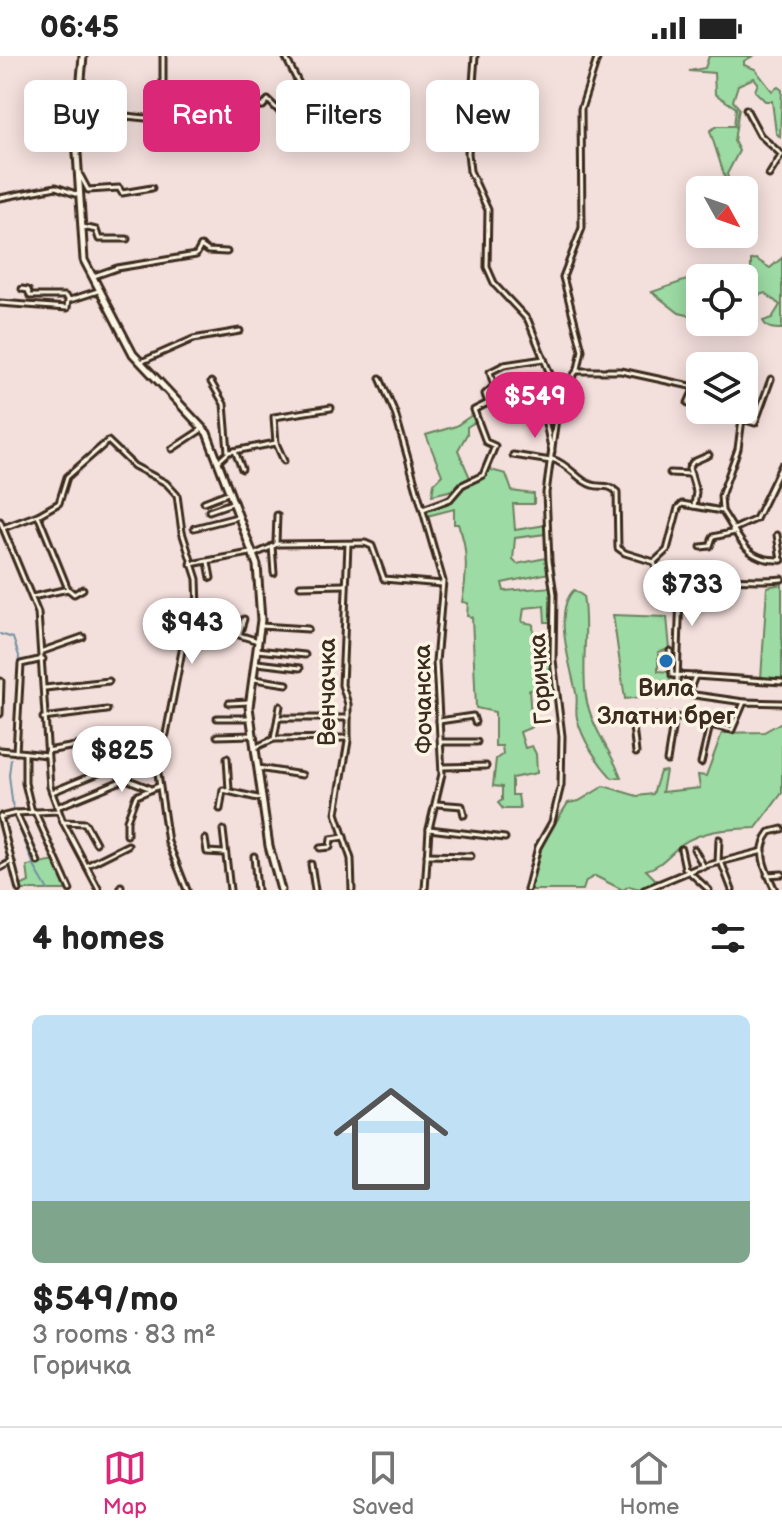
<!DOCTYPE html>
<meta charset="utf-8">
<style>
body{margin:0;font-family:"Balsamiq Sans",sans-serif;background:#f6f6f6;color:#222;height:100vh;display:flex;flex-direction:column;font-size:30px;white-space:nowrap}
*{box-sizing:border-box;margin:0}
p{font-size:26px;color:#767676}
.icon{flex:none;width:44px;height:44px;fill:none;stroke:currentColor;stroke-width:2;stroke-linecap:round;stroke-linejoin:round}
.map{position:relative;height:834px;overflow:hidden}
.sheet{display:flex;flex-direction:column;background:#fff;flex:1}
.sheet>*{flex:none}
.top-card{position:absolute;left:24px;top:24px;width:734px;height:72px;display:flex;gap:16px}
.needle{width:52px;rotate:130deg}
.controls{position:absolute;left:686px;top:120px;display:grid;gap:16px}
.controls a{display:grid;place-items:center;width:72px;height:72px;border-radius:12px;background:#fff;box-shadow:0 4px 20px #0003;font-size:40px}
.price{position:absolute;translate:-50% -68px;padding:0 18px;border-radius:28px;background:#fff;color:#222;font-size:26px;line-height:52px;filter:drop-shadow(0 2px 4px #0008)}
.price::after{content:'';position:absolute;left:50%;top:48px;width:24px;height:18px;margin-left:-12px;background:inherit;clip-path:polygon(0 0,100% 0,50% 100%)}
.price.selected{background:#db2777;color:#fff}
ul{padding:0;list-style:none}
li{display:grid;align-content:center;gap:16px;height:424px;padding:0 32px}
li span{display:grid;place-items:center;height:248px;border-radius:12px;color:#555}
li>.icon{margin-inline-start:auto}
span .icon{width:144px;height:144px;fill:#fffc;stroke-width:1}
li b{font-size:34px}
h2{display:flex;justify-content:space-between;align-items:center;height:96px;padding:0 32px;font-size:34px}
.chip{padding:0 28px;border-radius:12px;background:#fff;box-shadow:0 4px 20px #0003;font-size:28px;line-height:72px}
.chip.selected{background:#db2777;color:#fff}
.status{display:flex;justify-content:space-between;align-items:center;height:56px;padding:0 40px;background:#fff;direction:ltr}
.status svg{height:22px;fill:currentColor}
.tabs{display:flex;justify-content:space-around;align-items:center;height:112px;border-top:2px solid #e0e0e0;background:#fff;font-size:22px;color:#767676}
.tabs a{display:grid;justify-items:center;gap:4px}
.tabs .selected{color:#db2777}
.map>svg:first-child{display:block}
.green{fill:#9cdba3;stroke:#6c8260;stroke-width:2}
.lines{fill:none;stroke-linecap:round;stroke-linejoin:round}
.stream{stroke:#7391a2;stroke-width:2}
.minor-casing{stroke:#3b2a1e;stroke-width:9}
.secondary-casing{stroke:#3b2a1e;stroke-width:11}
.minor{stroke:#fcf5e5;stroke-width:3}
.secondary{stroke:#fcf5e5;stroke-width:5}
.poi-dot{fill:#1f6fb2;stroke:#fcf5e5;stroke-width:3}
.labels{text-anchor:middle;stroke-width:7;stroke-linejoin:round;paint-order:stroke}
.street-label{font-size:24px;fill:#3b2a1e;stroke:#fcf5e5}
.poi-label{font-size:24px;font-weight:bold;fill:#3b2a1e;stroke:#fcf5e5}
</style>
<div class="status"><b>06:45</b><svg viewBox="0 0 49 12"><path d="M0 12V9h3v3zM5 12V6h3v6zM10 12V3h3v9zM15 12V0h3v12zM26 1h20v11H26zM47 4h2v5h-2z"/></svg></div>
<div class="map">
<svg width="782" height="834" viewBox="0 0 782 834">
<rect width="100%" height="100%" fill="#f3dfdc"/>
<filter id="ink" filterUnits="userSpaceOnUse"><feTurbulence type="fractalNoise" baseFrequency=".0125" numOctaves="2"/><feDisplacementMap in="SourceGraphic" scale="16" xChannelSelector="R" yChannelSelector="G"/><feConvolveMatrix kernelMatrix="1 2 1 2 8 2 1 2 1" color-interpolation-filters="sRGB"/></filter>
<g filter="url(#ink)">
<!-- green -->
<g class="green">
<path d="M 709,0 L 753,0 L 744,5 L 744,9 L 755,13 L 772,35 L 778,31 L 782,34 L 780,81 L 776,77 L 772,45 L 765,45 L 755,35 L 758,27 L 754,22 L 738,29 L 733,45 L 739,52 L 734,85 L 739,95 L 727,118 L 732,134 L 729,134 L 710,75 L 717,70 L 734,70 L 736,52 L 715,38 L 714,17 L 689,15 L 705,12 Z"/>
<path d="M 782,202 L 782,273 C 774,273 767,273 763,265 L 772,262 L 780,249 L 765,237 L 744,244 L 744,224 L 751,225 L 751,204 L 756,203 L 770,212 Z"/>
<path d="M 704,218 L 716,222 L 700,222 L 700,262 L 679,257 L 652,236 Z"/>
<path d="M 472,359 L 475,366 L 467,371 L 467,378 L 458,394 L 470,422 L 453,434 L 432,439 L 434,427 L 442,419 L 426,379 L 456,370 Z"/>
<path d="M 487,413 L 506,418 L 512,435 L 534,438 L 534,448 L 513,448 L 515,474 L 546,469 L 545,478 L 515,482 L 513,504 L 517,508 L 546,502 L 549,517 L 502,527 L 504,535 L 552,531 L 551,566 L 545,566 L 544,550 L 524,552 L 522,566 L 533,568 L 534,584 L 551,584 L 551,600 L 536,599 L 537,606 L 552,607 L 554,632 L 529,634 L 532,671 L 520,676 L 525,692 L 532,690 L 536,698 L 537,717 L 512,722 L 512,739 L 518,739 L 520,753 L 503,753 L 498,747 L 502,744 L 502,731 L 493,730 L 496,703 L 503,698 L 502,690 L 495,690 L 495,656 L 476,652 L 472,561 L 467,560 L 468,547 L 462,546 C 467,520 469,492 458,468 L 454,468 L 454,453 L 427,460 L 424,453 L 449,445 L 469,426 L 484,419 Z"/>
<path d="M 782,528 L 782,623 L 761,623 L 767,531 Z"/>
<path d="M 574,534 L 583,540 C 589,573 581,608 586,641 C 591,671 610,693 621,721 L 612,722 C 597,706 582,683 577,662 C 575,654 578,645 576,637 C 571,610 552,555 574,534 Z"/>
<path d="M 613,559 L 667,561 L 670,593 L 658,596 L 658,615 L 670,616 L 671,638 L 625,643 Z"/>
<path d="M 782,666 L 782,737 L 756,772 C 731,773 704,773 682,788 C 669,798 662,810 646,814 L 659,827 L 644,834 L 629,830 L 623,834 L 595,820 L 586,825 L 583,834 L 528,834 L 537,796 L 568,747 L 579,745 L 604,730 L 637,740 L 653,738 L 660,716 L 666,715 L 662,736 L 700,732 L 698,719 L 706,720 L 722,677 L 764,676 Z"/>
<path d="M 56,805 L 69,834 L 21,834 L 20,830 L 29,826 L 27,810 Z"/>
</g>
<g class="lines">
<!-- stream -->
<g class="stream">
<path d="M 0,578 L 13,582 L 19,600 L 14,684"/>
<path d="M 11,703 L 9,719 L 13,753"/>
<path d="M 15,760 L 34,810 L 48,834"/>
</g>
<defs>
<g id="minor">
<path d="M 475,0 L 468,97 L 470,115 L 488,154 L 487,211 L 495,229 L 528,264 L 559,340"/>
<path d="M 163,33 L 163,0"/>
<path d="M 746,53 L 760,79 L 782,99"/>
<path d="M 77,86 L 115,80 L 126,60 L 175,65 L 202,53 L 263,50 L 268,44 L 283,59 L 308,57 L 304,38 L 285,0"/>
<path d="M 80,119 L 88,134 L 119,132 L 122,137 L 152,132"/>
<path d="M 769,119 L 782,98"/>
<path d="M 0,142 L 56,131 L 78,139"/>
<path d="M 83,171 L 96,174 L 99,183 L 127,183"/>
<path d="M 94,220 L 117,212 L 196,199 L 201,190 L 208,195 L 227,196"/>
<path d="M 22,233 L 28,234 L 30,240 L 65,240 L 70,244 L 98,235"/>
<path d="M 0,247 L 67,252 L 68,244"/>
<path d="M 141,306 L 193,283 L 240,275"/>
<path d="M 577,315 L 621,315 L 695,331 L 700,320"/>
<path d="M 380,322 L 395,357 L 443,525 L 436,606 L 442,718 L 429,773 L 425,834"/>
<path d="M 211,326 L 224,348 L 228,396"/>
<path d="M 688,347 L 695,331"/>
<path d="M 529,350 L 535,351 L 545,363 L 552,396"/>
<path d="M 734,354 L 743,362"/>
<path d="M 172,393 L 201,374"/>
<path d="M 235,395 L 242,413"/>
<path d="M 513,399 L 551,405"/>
<path d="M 552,403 C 569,408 579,426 592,429 C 602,432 608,427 617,436 L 618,492 L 625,497 L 654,506 L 663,530 C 699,517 743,527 782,523"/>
<path d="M 219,405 L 229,396 L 276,387"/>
<path d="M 284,405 L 276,387 L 274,361 L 331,352"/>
<path d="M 670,417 L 691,418"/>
<path d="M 204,446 L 230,436"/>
<path d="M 694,450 L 696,436 L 689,412 L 693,406 L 709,399"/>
<path d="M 423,453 L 450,443 L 462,429 L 483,419 L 495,390 L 486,386 L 474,354 L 488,347 L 485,338 L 494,330 L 490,316 L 504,309 L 544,303"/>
<path d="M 722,454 L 721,440 L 738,393 L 742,363 L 755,367 L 771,323"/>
<path d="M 209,455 L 232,447"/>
<path d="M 38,459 L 68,533"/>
<path d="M 0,465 L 38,557 L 50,731 L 63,766 L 99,834"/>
<path d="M 3,472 L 38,459 L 59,447 L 67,421 L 108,385 L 134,410 L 166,427 L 177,439 L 182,476 L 197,523 L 198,554 L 186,574 L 166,678 L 156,704 L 168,786 L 187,834"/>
<path d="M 194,472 L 237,461"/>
<path d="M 732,474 L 756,463 L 782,409"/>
<path d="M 777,479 L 781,504"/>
<path d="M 276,487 L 277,459"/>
<path d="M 348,488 L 342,629 L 348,648 L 348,685 L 336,757 L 351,803 L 352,834"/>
<path d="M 272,490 L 274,517"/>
<path d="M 701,491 L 710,490 L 713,481 L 735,476"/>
<path d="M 253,499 L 278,488 L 365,487 L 372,490 L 384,523 L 442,528"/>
<path d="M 208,506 L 211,522"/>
<path d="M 654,506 L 667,494 L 678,452 L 682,448 L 722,455 C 741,482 744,506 782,504"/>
<path d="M 191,508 L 250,497"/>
<path d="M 300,530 L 345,529"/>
<path d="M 680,536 L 677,626 L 680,638 L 688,638"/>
<path d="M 32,541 L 68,533 L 74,538 L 83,533"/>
<path d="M 198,554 L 216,555"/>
<path d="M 244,563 L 239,579 L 258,585"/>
<path d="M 261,570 L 308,573"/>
<path d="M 257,594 L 305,599"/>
<path d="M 43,595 L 83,581"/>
<path d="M 670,595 L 672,619 L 695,620"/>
<path d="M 257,607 L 300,612"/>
<path d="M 254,623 L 287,628"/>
<path d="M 45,632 L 109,625"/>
<path d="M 667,639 L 680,638"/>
<path d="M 744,646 L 688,638 L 695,620 L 782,626"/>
<path d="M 229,647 L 249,646"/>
<path d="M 0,658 L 1,625"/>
<path d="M 43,662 L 107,654"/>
<path d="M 217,662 L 250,662"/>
<path d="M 278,662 L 348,662"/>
<path d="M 439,665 L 473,660 L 475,666"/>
<path d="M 604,667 L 632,662"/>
<path d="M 217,680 L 253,679"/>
<path d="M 274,683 L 280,650"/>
<path d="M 441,686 L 477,686"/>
<path d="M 254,692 L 274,683 L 348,682"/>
<path d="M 0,694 L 47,699"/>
<path d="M 47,695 L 93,687"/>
<path d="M 16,696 L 21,608 L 43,603"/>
<path d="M 25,697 L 25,727 L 32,756"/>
<path d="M 636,697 L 632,662 L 672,660 L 732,674 L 744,646 L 782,647"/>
<path d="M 227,702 L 229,734"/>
<path d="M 667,705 L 674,661"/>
<path d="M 701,707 L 710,669"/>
<path d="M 443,711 L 486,710"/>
<path d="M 258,712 L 302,719"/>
<path d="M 52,736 L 101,716"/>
<path d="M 437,748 L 462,750 L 464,759"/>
<path d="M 57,751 L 126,723 L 149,732"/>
<path d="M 220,753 L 223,734 L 262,743"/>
<path d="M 35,756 L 70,834"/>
<path d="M 16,757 L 38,806"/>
<path d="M 0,760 L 19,834"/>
<path d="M 0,761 L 16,757 L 58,755"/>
<path d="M 63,766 L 85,767 L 96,787"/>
<path d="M 429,773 L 505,782"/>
<path d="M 223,774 L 230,834"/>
<path d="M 127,779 L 127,764 L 136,740 L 159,730"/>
<path d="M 205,783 L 207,796 L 224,797"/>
<path d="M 320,792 L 330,791 L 331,783 L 344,781"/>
<path d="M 681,793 L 685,812 L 709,834"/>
<path d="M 694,793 L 704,811"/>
<path d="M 427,799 L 471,800"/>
<path d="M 254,800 L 257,834"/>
<path d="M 718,807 L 719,783"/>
<path d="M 311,808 L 315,834"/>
<path d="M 722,808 L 732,834"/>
<path d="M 88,809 L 128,789"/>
<path d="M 0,812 L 11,806"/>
<path d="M 767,819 L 782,818"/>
<path d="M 121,830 L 121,834"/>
<path d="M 527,834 L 538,791 L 552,766 L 561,729 L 562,680 L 553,604 L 554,538 L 549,505 L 546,437 L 559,340 L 578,313 L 582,294 L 563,221 L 582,172 L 581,53 L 598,0"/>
<path d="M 644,834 L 697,812 L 763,795"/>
<path d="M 775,834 C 766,815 755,795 770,776 L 782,773"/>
</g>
<path id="secondary" d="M 83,0 L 76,82 L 84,204 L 133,298 L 207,377 L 257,509 L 261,564 L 249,651 L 269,790 L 281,834"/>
</defs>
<!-- minor casing -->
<use href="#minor" class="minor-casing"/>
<!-- secondary casing -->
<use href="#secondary" class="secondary-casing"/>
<!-- minor -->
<use href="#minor" class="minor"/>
<!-- secondary -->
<use href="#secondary" class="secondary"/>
</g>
</g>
<!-- markers -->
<circle class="poi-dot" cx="666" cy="605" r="8"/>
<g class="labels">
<!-- street labels -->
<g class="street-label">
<text transform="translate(540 623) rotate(-94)" y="8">Горичка</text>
<text transform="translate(327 636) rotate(-90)" y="8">Венчачка</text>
<text transform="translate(423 643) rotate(-91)" y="8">Фочанска</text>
</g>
<!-- poi labels -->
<g class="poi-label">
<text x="666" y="640">Вила<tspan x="666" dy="28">Златни брег</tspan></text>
</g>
</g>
</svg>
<div class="controls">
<a><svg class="needle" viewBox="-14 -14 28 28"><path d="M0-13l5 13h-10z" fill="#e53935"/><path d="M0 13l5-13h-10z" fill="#767676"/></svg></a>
<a><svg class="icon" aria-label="locate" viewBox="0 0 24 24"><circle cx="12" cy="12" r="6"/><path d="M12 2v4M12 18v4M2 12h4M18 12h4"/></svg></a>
<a><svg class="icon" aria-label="layers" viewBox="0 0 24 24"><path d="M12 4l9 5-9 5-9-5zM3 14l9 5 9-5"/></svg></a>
</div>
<b class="price selected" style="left:535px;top:384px">$549</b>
<b class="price" style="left:692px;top:572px">$733</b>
<b class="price" style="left:192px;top:610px">$943</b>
<b class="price" style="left:122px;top:738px">$825</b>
<div class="top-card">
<a class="chip">Buy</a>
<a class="chip selected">Rent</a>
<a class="chip">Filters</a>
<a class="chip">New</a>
</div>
</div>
<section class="sheet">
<h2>4 homes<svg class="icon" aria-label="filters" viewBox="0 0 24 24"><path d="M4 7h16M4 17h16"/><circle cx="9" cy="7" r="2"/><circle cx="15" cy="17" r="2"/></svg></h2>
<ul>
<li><span style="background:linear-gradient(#bfe0f5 75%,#7fa58c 0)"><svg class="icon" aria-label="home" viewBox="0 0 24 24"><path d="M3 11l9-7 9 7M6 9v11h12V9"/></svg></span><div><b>$549/mo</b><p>3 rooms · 83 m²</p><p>Горичка</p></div></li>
</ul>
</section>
<nav class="tabs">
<a class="selected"><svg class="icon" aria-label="map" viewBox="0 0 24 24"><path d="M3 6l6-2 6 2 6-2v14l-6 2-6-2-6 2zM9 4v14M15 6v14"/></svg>Map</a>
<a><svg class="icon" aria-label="saved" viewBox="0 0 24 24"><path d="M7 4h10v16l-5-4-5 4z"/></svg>Saved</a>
<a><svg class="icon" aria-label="home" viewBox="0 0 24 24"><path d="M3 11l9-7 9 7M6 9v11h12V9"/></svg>Home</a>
</nav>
